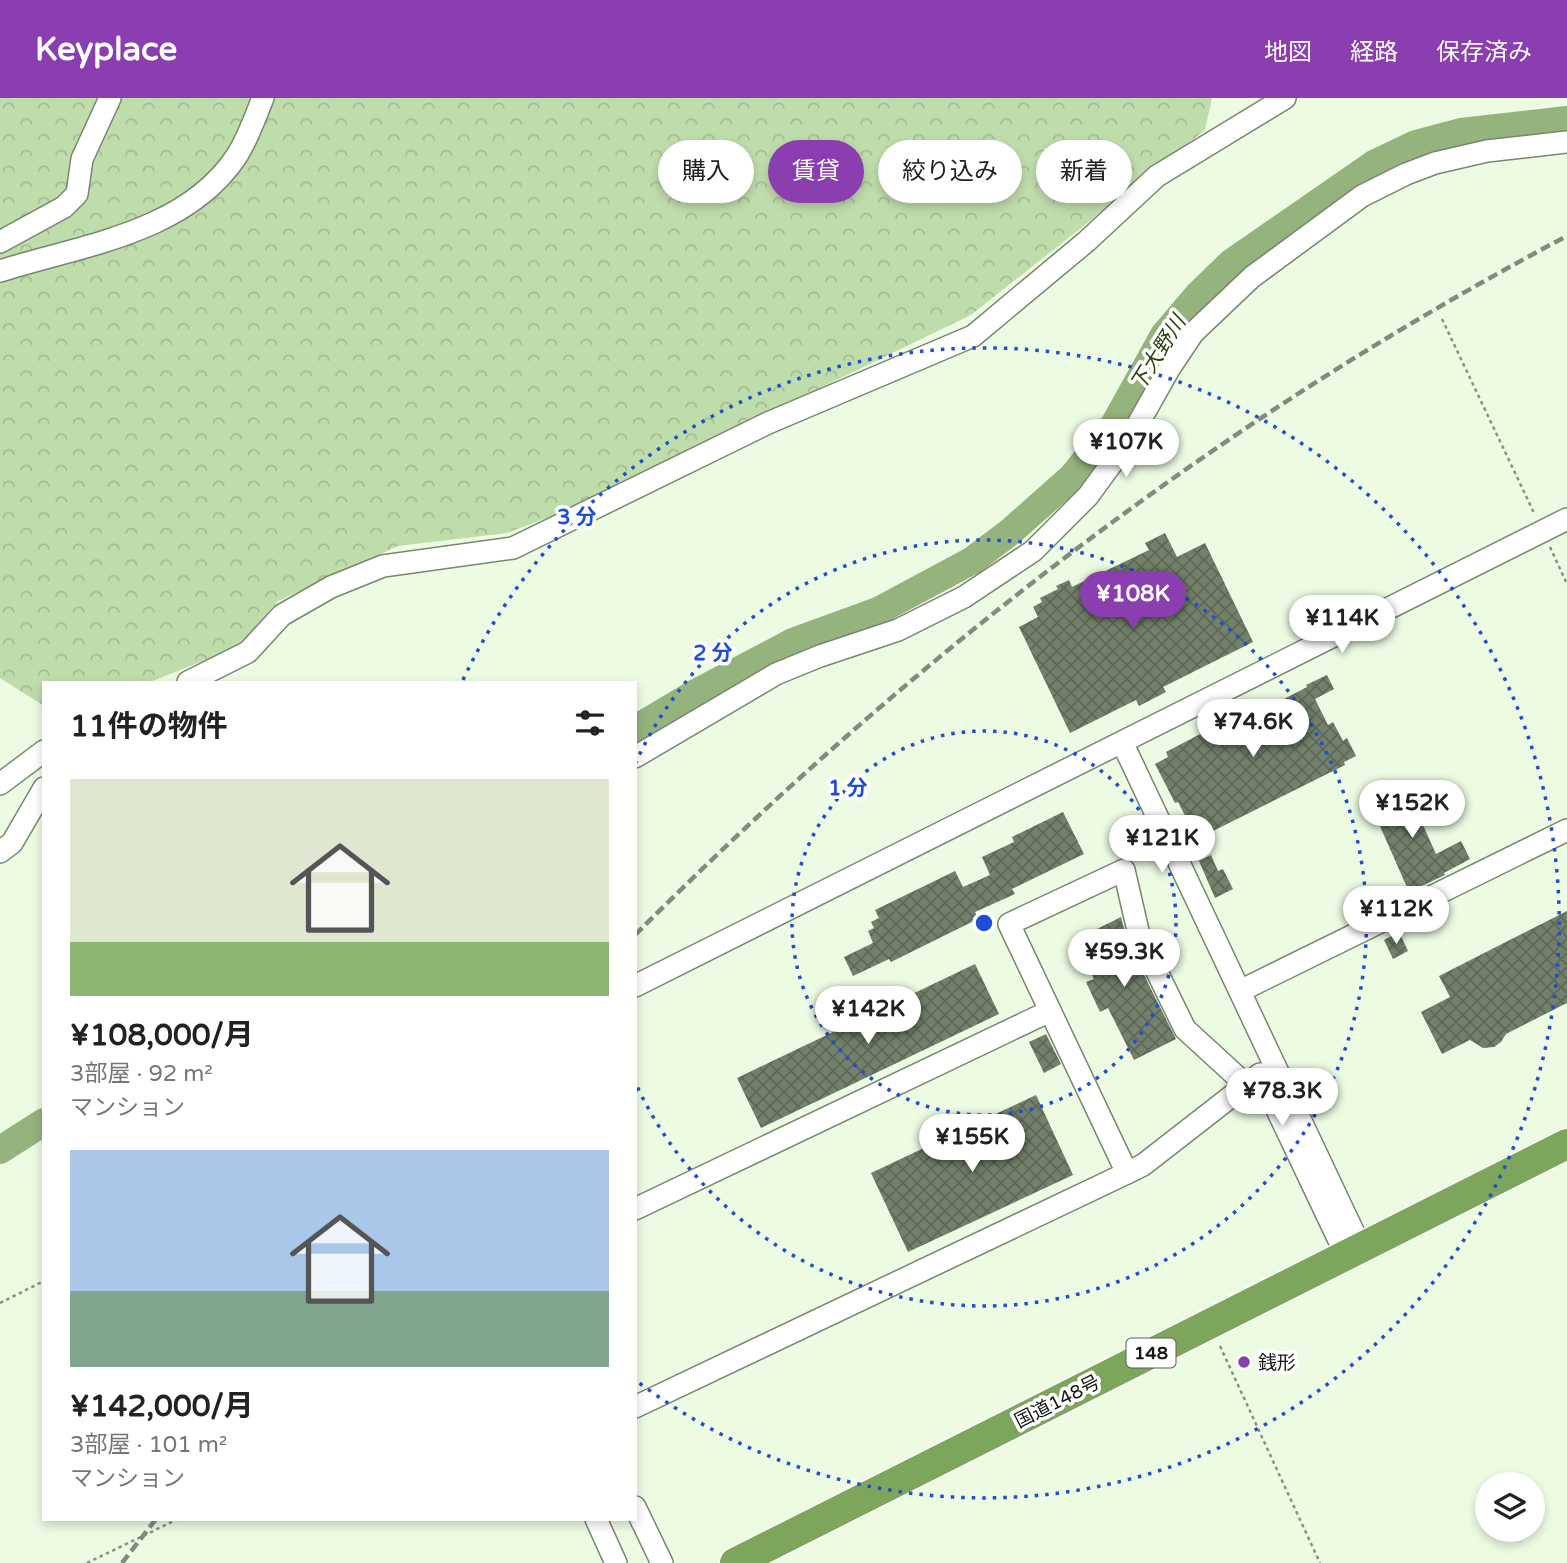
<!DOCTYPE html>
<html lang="ja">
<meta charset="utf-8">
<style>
body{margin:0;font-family:"Varela Round","Noto Sans JP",sans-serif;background:#f2f2f2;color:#222;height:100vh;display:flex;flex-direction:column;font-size:26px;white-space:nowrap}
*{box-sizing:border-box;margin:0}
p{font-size:23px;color:#767676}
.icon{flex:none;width:38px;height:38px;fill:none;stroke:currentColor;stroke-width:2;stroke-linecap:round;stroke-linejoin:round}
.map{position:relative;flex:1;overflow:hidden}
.side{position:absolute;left:42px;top:583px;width:595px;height:840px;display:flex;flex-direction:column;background:#fff;border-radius:0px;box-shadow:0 4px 10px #0003}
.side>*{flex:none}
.top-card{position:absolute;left:658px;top:42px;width:665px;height:63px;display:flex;gap:14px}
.buttons{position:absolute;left:1475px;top:1374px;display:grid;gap:14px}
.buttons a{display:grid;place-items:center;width:70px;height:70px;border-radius:50%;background:#fff;box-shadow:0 4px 10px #0003;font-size:35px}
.price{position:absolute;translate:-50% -60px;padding:0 16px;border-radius:24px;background:#fff;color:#222;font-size:23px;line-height:46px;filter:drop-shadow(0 2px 4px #0008)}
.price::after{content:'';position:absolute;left:50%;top:42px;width:21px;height:16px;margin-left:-10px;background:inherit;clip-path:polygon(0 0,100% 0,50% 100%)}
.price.current{background:#8a3eb0;color:#fff}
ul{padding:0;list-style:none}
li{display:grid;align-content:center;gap:14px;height:371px;padding:0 28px}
li span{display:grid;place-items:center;height:217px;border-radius:0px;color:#555}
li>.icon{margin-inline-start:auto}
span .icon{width:126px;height:126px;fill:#fffc;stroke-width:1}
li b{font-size:30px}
h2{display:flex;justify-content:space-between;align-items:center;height:84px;padding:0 28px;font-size:30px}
.tag{padding:0 24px;border-radius:32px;background:#fff;box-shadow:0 4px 10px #0003;font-size:24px;line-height:63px}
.tag.current{background:#8a3eb0;color:#fff}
header{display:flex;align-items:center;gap:42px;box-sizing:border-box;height:98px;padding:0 35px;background:#8a3eb0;color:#fff}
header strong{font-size:33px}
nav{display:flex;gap:38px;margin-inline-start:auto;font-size:24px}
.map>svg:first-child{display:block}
.forest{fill:url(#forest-crowns)}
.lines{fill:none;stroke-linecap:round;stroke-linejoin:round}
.river{stroke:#94b37d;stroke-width:28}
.building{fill:url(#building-cross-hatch)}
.minor-casing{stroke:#798670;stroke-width:24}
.highway-casing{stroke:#fff;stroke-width:33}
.path{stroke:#889282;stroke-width:2.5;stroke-dasharray:3.5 3.5;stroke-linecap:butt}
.minor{stroke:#fff;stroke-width:21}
.highway{stroke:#7da65c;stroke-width:30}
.rail{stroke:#828c7b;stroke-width:4.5;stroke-dasharray:10 5;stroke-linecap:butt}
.ring{fill:none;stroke:#1d4ed8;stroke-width:3.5;stroke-dasharray:3.5 7}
.poi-dot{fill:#8a3eb0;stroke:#fff;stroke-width:2.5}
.labels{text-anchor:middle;stroke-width:7;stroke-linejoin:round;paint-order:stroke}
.shield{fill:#fff;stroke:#5a5e58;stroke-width:2}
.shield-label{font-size:18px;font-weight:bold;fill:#141911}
.poi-label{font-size:19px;fill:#141911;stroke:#fff;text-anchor:start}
.street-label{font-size:19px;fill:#141911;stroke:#fff}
.water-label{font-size:21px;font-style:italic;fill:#29460b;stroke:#fff}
.centre{fill:#1d4ed8;stroke:#fff;stroke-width:3.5}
.ring-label{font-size:21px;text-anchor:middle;font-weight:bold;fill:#1d4ed8;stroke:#fff;stroke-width:7;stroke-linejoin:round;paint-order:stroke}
</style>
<header>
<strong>Keyplace</strong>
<nav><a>地図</a><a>経路</a><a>保存済み</a></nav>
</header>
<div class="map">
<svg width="1567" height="1465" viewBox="0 0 1567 1465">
<defs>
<pattern id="forest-crowns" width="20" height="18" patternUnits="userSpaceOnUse" patternTransform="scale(1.75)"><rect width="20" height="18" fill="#bfdcab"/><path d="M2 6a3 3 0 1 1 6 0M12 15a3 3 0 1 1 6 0" fill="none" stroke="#a3bc92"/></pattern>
<pattern id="building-cross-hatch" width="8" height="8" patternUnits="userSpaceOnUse" patternTransform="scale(1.75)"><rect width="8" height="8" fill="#73806a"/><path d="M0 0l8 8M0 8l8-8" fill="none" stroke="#5d6856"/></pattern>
</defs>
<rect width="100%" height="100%" fill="#edfbe3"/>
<!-- forest -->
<path class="forest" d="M 0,0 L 1212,0 L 1205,32 L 971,217 L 570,411 L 507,435 L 398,448 L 278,503 L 238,549 L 150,584 L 44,584 L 44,608 L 0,580 Z"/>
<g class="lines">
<!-- river -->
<g class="river">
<path d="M 635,631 L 694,596 L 793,544 L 878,513 L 973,462 L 1010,434 L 1072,379 L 1114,327 L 1164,237 L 1198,197 L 1231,165 L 1374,66 L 1416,46 L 1461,34 L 1567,22"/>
<path d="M 0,1052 L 44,1024"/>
</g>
</g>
<!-- building -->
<g class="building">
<path d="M 1165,435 L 1177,459 L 1205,445 L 1253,544 L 1163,589 L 1166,594 L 1139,608 L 1136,602 L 1070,635 L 1019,529 L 1038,519 L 1033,509 L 1042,504 L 1040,500 L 1058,491 L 1056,488 L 1069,482 L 1072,489 L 1149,452 L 1145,445 Z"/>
<path d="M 1327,577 L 1334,591 L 1315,601 L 1328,627 L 1333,624 L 1343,643 L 1347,640 L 1356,658 L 1344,664 L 1345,667 L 1197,741 L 1178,704 L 1175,705 L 1155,666 L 1168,659 L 1166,654 L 1204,634 L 1200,627 L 1233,610 L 1240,624 L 1307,589 L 1306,587 Z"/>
<path d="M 1404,685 L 1436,756 L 1461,743 L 1470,761 L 1444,775 L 1445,777 L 1409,794 L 1368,701 Z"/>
<path d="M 1063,714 L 1084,756 L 1012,791 L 1015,796 L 975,814 L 978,821 L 891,864 L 889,861 L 853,878 L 844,859 L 873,845 L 868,833 L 874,830 L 871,824 L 879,820 L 875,812 L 955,773 L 963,789 L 990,777 L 982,759 L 1014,744 L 1012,739 Z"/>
<path d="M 1211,757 L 1218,773 L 1223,771 L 1233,791 L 1215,800 L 1199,763 Z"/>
<path d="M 1567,813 L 1567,905 L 1506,936 L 1501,944 L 1494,949 L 1483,950 L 1470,942 L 1442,956 L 1421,914 L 1450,899 L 1439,878 Z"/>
<path d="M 1121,819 L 1127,843 L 1176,941 L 1134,962 L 1108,910 L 1100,914 L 1086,884 L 1094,881 L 1075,842 Z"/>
<path d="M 1399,834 L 1408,853 L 1393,861 L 1384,842 Z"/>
<path d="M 975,866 L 999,916 L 761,1030 L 737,980 Z"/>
<path d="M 1046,936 L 1061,966 L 1044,975 L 1029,944 Z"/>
<path d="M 1036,997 L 1073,1077 L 908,1154 L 871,1075 Z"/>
</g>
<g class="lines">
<defs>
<g id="minor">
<path d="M 0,144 L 64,109 L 77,96 L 82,61 L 110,0"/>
<path d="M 0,173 C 82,147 185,135 236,59 C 248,41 255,19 263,0"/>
<path d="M 188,584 L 248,554 L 282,517 L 331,489 L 383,468 L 513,450 L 768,325 L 973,238 L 1087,143 L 1157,78 L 1285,0"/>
<path d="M 1122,644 L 1361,1150"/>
<path d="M 635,659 L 776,576 L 820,558 L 898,532 L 964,499 L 1033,453 L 1088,398 L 1129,342 L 1169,271 L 1193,235 L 1252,179 L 1362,98 L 1406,76 L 1435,65 L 1487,53 L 1567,44"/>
<path d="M 0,686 L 44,653"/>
<path d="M 0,754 L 12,745 L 44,690"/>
<path d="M 635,888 L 1567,421"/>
<path d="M 1240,893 L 1567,732"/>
<path d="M 1127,1075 L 1009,826 L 1124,772 L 1139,837 L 1185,931 L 1245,986"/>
<path d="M 635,1111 L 1050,913"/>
<path d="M 635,1309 L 1127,1075 L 1143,1067 L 1260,976 L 1346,1157"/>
<path d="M 635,1409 L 662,1465"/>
<path d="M 596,1421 L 616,1465"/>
</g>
<path id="highway" d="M 735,1465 L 1567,1046"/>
</defs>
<!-- minor casing -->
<use href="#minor" class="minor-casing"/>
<!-- highway casing -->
<use href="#highway" class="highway-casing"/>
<!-- path -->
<g class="path">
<path d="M 1442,221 L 1535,417"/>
<path d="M 1550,449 L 1567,486"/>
<path d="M 0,1205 L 44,1183"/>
<path d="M 1220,1248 L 1320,1465"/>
<path d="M 87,1465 L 178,1421"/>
</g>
<!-- minor -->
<use href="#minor" class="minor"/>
<!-- highway -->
<use href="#highway" class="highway"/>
<!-- rail -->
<g class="rail">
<path d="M 635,837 C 910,561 1222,320 1567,138"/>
<path d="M 122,1465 L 156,1421"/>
</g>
</g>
<!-- distance rings -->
<g class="ring">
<circle cx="984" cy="825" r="192"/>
<path d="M635 666A383 383 0 1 1 635 984"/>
<path d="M463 582A575 575 0 1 1 638 1284"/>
</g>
<!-- markers -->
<circle class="poi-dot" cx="1244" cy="1264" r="7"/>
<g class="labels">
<!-- shield labels -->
<rect class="shield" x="1126.5" y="1240.5" width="49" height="29" rx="5"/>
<g class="shield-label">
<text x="1151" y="1261">148</text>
</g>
<!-- poi labels -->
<g class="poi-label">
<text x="1258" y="1271">銭形</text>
</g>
<!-- street labels -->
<g class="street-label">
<text transform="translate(1057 1303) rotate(-27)" y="7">国道148号</text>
</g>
<!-- water labels -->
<g class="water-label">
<text transform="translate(1158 255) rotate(-58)" y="7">下大野川</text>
</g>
</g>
<circle cx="984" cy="825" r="10" class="centre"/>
<g class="ring-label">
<text x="577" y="426">3 分</text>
<text x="713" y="562">2 分</text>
<text x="848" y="697">1 分</text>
</g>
</svg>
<div class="buttons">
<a><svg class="icon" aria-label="layers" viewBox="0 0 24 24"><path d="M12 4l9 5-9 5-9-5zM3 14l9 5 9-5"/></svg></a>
</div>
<b class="price" style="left:1126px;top:381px">¥107K</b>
<b class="price current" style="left:1133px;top:533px">¥108K</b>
<b class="price" style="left:1342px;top:557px">¥114K</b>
<b class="price" style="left:1253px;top:661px">¥74.6K</b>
<b class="price" style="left:1412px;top:742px">¥152K</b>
<b class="price" style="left:1162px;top:777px">¥121K</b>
<b class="price" style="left:1396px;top:848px">¥112K</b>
<b class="price" style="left:1124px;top:891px">¥59.3K</b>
<b class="price" style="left:868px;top:948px">¥142K</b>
<b class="price" style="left:1282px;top:1030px">¥78.3K</b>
<b class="price" style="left:972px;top:1076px">¥155K</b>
<div class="top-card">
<a class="tag">購入</a>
<a class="tag current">賃貸</a>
<a class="tag">絞り込み</a>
<a class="tag">新着</a>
</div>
<section class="side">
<h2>11件の物件<svg class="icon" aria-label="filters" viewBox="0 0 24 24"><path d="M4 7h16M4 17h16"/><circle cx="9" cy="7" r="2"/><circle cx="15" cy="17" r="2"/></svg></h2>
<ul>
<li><span style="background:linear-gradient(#dfe7d0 75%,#8fb573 0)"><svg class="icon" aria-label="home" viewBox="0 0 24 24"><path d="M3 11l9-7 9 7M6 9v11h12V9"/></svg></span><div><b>¥108,000/月</b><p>3部屋 · 92 m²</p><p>マンション</p></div></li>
<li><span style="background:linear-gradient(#a9c7e8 65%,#7fa58c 0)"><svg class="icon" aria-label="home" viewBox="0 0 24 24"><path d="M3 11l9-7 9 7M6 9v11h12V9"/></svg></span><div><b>¥142,000/月</b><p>3部屋 · 101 m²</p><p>マンション</p></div></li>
</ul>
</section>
</div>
